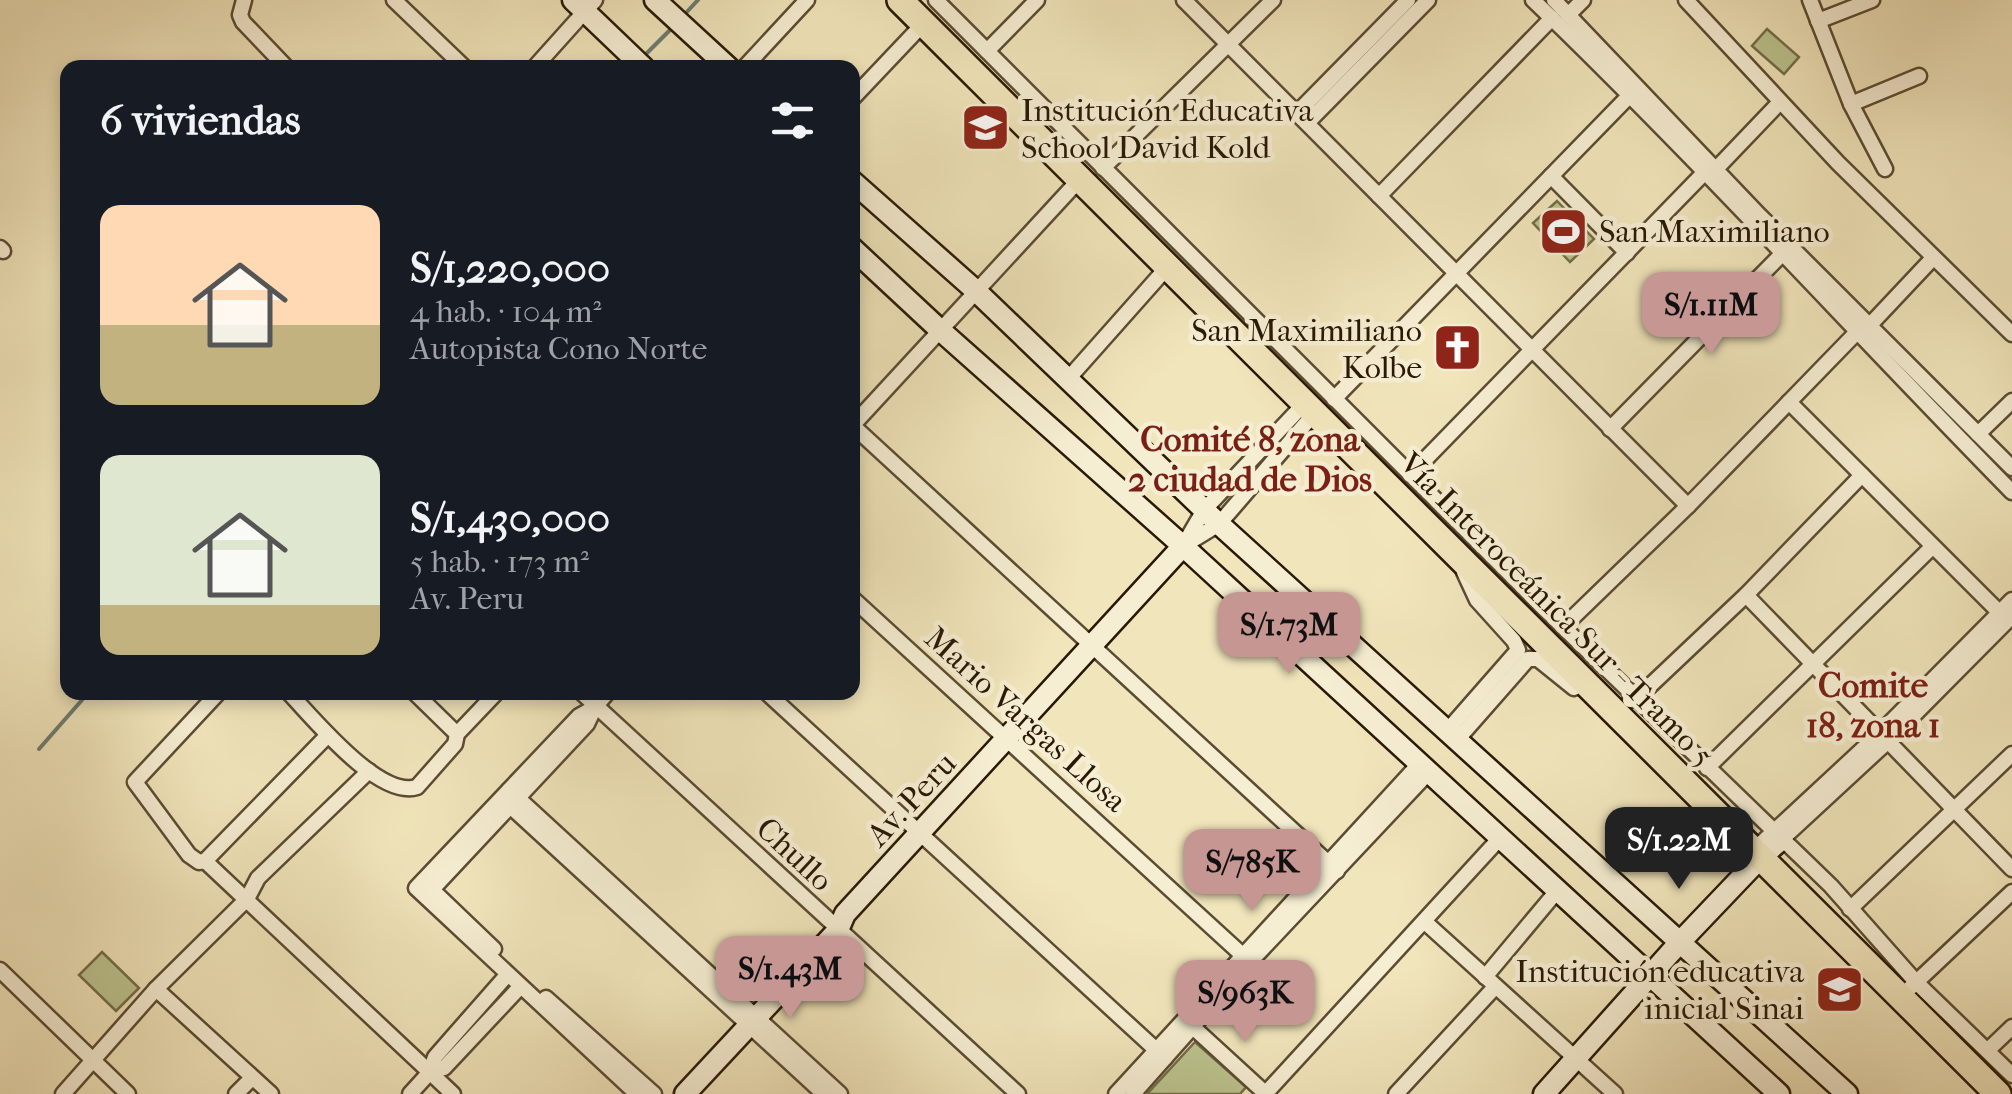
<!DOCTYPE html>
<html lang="es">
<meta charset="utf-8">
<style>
body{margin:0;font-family:"IM FELL French Canon",serif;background:#242831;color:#f1f3f6;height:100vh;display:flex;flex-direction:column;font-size:38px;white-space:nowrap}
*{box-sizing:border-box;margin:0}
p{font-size:32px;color:#9ea1a6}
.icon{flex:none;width:55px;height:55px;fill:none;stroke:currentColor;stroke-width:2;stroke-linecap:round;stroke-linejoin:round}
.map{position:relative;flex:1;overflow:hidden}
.details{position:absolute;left:60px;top:60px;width:800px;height:640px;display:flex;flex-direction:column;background:#171b24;border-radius:20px;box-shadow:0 5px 15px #0003}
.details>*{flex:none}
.price{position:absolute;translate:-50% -85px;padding:0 22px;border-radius:20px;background:#c59692;color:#111;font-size:32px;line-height:65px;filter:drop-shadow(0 2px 5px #0008)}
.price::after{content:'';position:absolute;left:50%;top:60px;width:30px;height:22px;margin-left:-15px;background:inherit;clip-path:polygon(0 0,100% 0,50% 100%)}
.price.current{background:#222;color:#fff}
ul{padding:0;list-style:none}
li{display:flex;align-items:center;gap:30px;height:250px;padding:0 40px}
li span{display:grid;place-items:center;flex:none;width:280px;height:200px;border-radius:20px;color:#555}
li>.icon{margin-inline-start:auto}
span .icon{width:120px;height:120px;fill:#fffc;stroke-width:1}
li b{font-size:42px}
h2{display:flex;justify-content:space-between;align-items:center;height:120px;padding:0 40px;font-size:42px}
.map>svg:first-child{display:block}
.park{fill:#bcc48f;stroke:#726e4a;stroke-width:2.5}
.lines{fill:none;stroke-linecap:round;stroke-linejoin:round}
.stream{stroke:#6d7c6f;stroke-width:4}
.street-casing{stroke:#5b4b32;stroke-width:19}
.secondary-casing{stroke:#291805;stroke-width:25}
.highway-casing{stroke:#291805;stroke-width:30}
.street{stroke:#f6eed3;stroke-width:14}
.secondary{stroke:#f6eed3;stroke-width:20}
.highway{stroke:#f1e5bb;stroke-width:25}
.labels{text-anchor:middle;stroke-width:9;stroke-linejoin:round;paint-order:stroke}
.poi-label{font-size:32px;fill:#291805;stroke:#f6eed3;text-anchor:start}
.street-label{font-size:32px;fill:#291805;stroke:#f6eed3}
.neighbourhood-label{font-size:35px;font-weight:bold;fill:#7a1f14;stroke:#f6eed3}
</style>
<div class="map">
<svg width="2012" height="1094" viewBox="0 0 2012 1094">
<rect width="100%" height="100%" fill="#f1e5bb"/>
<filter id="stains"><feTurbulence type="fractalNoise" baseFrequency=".002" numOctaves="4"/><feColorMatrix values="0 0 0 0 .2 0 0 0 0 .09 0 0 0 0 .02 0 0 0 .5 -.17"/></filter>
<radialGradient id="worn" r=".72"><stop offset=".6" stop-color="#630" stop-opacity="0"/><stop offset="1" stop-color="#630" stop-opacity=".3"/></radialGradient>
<!-- park -->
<g class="park">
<path d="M 1767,29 L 1799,57 L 1784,74 L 1752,46 Z"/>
<path d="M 1557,201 L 1594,239 L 1570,262 L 1533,223 Z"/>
<path d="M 102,952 L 139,988 L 116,1011 L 79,975 Z"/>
<path d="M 1195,1042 L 1246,1087 L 1240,1094 L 1147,1094 Z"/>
</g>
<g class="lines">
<!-- stream -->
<g class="stream">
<path d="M 684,15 L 698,0"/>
<path d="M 642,58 L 674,26"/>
<path d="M 39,749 L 89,692"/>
</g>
<defs>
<g id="street">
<path d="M 244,0 L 240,15 L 243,22 L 287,68"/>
<path d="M 394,0 L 465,68"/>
<path d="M 936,0 L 1563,627 L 1831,886 L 1916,982 L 2012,1075"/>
<path d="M 1184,0 L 1688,506"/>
<path d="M 1533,0 C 1698,159 1852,329 2012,492"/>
<path d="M 1554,0 L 1760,216 L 2012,468"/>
<path d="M 1686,0 L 1838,163 L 2012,334"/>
<path d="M 1810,0 L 1851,104 L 1885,169"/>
<path d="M 1568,15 L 1583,0"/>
<path d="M 1818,21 L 1872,0"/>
<path d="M 987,51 L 1037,0"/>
<path d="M 534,68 L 595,0"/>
<path d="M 744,68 L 807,0"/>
<path d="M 852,99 L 924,23"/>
<path d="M 1851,104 L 1919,76"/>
<path d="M 1297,113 L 1408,0"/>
<path d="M 1307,123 L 1428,0"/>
<path d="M 1103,168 L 1273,0"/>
<path d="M 1551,176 L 1627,253"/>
<path d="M 1379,196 L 1552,18"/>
<path d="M 0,248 L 3,251"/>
<path d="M 1068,379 L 1171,263"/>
<path d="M 1334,399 L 1631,94"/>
<path d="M 1789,402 L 2004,617"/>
<path d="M 852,425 L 1337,871"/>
<path d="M 852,426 L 1079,180"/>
<path d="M 1610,429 L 1781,255"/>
<path d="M 1978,434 L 2012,401"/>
<path d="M 1410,475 L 1704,173 L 1717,168 L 1780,102"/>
<path d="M 1186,541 L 1204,510 L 1303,405"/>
<path d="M 1183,546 L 1219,524 L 1313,415"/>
<path d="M 1746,595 L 2012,869"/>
<path d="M 852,598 L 1250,962"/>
<path d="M 1563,627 L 1688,506 L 1856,333 L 1869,326 L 1933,258"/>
<path d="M 219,692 L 135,782 L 189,855 L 199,862 L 205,861 L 453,1094"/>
<path d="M 414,692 L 457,734"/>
<path d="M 581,692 L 1018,1094"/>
<path d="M 766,692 L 1165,1058"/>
<path d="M 290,694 C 314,719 379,799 417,787 L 455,744 L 457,734 L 497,692"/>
<path d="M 1630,700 L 1636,699 L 1746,595 L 1862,475"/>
<path d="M 595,707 L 579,716 L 416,888 L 637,1094"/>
<path d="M 1447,731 L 1518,650 L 1514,641 L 1477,600 L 1464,572"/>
<path d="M 1457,740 L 1528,659 L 1538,659 L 1574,688"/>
<path d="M 1707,768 L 1932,547"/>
<path d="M 509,790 L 840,1094"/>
<path d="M 509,805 L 824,1094"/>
<path d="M 1782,839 L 1887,742 L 2012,616"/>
<path d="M 1754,850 L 1879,734 L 2012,600"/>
<path d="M 205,861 L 328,735"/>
<path d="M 423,881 L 494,949"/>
<path d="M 426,896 L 587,724 L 595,707 L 608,692"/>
<path d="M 1850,909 L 2012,754"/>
<path d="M 1425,922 L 1615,1094"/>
<path d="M 0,970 L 128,1094"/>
<path d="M 1485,977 L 1557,891"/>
<path d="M 1910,988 L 2012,892"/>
<path d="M 156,989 L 271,1094"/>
<path d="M 546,998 L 654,1094"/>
<path d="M 1194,1028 L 1266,1094"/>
<path d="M 1988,1050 L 2012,1027"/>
<path d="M 430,1072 L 444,1068 L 520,987"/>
<path d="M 63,1094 L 156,989 L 247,899 L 258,878 L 369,771"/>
<path d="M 236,1094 L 252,1078"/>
<path d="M 410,1094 L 430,1072 L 435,1057 L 507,975"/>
<path d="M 1116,1094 L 1420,763"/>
<path d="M 1133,1094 L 1250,962 L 1429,772"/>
<path d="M 1265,1094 L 1500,838"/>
<path d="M 1396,1094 L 1495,987"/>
</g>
<g id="secondary">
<path d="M 573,0 L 644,68"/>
<path d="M 655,0 L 729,68"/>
<path d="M 852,181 L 975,290 L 1219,524 L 1847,1094"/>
<path d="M 852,248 L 940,330 L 1183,546 L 1779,1094"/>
<path d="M 685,1094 L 838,930 L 845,914 L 1183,546"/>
<path d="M 1544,1094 L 1680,942 L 1761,857 L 1782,839"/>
</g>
<path id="highway" d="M 900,0 L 1998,1094"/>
</defs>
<!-- street casing -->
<use href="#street" class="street-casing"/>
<!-- secondary casing -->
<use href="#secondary" class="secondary-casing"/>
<!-- highway casing -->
<use href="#highway" class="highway-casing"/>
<!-- street -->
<use href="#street" class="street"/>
<!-- secondary -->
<use href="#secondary" class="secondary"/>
<!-- highway -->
<use href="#highway" class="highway"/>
</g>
<!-- icons -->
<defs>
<symbol id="school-square" viewBox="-11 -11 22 22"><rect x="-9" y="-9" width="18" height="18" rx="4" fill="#8f2418" stroke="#f6eed3"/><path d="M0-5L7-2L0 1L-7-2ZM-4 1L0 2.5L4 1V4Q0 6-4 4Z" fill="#fff"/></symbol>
<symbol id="stadium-square" viewBox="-11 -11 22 22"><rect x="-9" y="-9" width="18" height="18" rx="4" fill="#8f2418" stroke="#f6eed3"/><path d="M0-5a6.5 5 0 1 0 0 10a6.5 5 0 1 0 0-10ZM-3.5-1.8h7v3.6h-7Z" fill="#fff"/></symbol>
<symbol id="church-square" viewBox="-11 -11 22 22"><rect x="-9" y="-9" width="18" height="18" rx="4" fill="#8f2418" stroke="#f6eed3"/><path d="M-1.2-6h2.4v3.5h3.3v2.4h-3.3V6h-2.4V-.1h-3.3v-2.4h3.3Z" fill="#fff"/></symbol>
</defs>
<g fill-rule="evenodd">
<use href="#school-square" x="958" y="100" width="55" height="55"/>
<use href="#stadium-square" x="1536" y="204" width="55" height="55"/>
<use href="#church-square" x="1430" y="320" width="55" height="55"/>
<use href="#school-square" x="1812" y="962" width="55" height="55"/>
</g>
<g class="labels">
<!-- poi labels -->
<g class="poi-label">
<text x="1021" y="121">Institución Educativa<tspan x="1021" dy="37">School David Kold</tspan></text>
<text x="1599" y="242">San Maximiliano</text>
<text x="1422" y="341" text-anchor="end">San Maximiliano<tspan x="1422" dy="37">Kolbe</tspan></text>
<text x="1804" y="982" text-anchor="end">Institución educativa<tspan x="1804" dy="37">inicial Sinai</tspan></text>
</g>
<!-- street labels -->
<g class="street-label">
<text transform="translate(1557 609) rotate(45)" y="11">Vía Interoceánica Sur - Tramo 5</text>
<text transform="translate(1026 719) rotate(42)" y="11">Mario Vargas Llosa</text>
<text transform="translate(911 799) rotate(-47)" y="11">Av. Peru</text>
<text transform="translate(795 854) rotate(43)" y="11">Chullo</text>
</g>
<!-- neighbourhood labels -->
<g class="neighbourhood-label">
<text x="1250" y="451">Comité 8, zona<tspan x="1250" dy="40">2 ciudad de Dios</tspan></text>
<text x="1873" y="697">Comite<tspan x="1873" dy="40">18, zona 1</tspan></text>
</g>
</g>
<rect width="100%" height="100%" filter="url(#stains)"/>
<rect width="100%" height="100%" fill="url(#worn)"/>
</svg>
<b class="price" style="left:1711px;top:357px">S/1.11M</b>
<b class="price" style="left:1289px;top:677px">S/1.73M</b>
<b class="price current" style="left:1679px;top:892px">S/1.22M</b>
<b class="price" style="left:1252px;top:914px">S/785K</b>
<b class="price" style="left:790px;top:1021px">S/1.43M</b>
<b class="price" style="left:1245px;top:1045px">S/963K</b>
<section class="details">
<h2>6 viviendas<svg class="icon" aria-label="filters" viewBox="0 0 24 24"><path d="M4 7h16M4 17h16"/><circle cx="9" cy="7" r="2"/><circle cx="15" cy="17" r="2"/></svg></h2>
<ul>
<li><span style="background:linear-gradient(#ffd9b3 60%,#c2b280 0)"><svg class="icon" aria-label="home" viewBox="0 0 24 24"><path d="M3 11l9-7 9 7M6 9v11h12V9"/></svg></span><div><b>S/1,220,000</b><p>4 hab. · 104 m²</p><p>Autopista Cono Norte</p></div></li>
<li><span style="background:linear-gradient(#dfe7d0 75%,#c2b280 0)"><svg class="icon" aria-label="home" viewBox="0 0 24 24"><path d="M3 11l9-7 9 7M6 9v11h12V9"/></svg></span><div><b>S/1,430,000</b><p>5 hab. · 173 m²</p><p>Av. Peru</p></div></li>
</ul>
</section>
</div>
